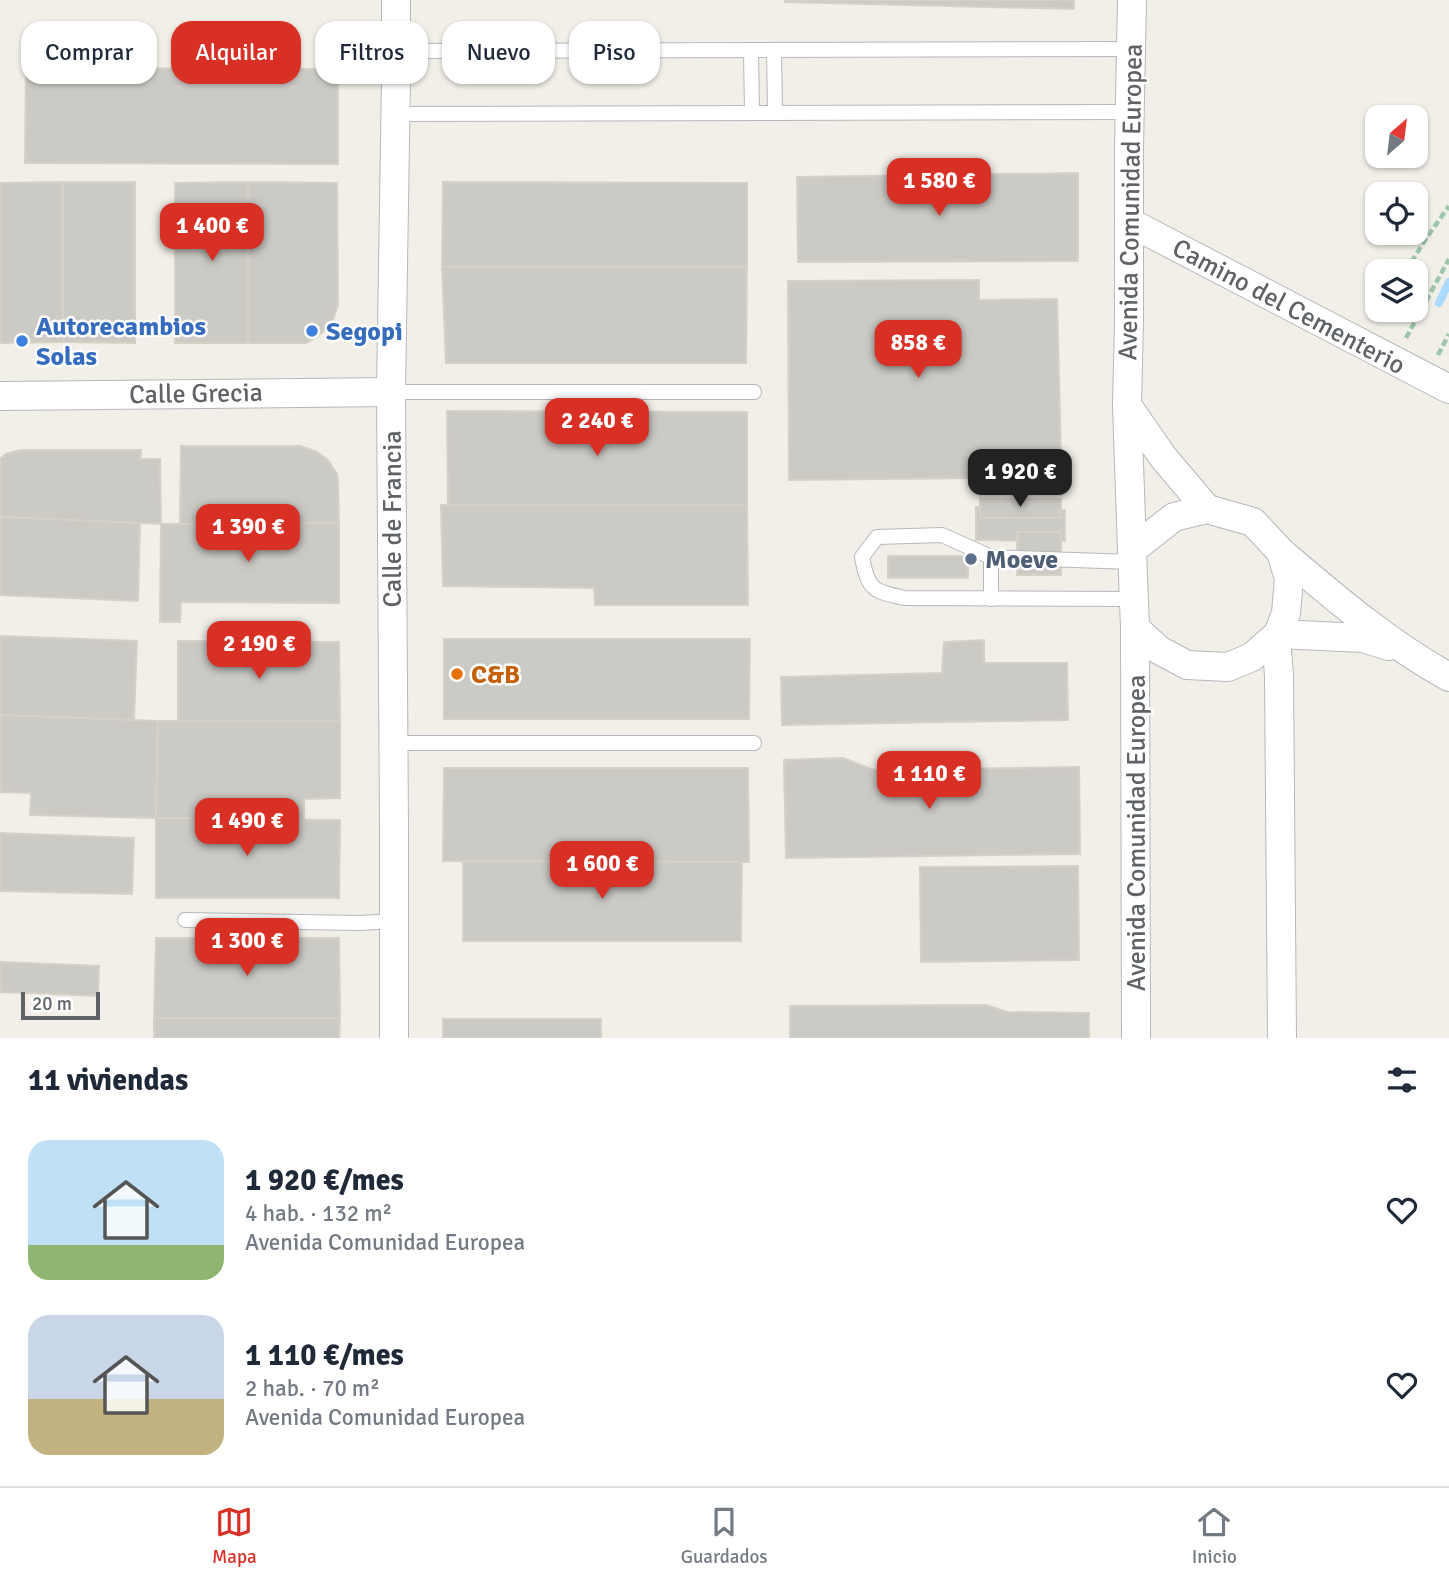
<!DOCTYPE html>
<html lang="es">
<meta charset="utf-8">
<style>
body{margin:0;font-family:Signika,sans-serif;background:#f6f6f7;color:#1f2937;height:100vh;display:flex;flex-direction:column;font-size:26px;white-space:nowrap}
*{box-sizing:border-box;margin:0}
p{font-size:23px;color:#747a83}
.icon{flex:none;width:38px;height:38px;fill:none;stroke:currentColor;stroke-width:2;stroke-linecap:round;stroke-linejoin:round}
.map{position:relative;height:1038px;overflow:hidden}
.panel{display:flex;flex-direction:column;background:#fff;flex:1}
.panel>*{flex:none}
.top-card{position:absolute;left:21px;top:21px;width:700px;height:63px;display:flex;gap:14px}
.needle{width:46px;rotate:28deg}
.controls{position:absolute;left:1365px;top:105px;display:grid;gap:14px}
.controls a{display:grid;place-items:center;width:63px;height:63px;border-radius:14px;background:#fff;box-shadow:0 2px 5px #0004;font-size:35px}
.scale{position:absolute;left:21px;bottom:18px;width:79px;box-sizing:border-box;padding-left:7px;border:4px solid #5f6368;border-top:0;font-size:19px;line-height:24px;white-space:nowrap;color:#5f6368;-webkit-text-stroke:5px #fff;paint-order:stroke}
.price{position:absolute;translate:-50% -60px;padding:0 16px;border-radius:14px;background:#d93025;color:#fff;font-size:23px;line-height:46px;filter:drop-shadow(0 2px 4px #0008)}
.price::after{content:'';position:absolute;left:50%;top:42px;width:21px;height:16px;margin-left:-10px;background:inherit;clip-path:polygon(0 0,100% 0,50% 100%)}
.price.active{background:#222;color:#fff}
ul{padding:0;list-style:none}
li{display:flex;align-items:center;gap:21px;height:175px;padding:0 28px}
li span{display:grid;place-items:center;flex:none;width:196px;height:140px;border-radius:21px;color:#555}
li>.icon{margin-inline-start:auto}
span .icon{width:84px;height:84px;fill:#fffc;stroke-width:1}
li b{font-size:30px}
h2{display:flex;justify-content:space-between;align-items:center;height:84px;padding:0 28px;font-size:30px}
.chip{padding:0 24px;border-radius:21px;background:#fff;box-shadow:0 2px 5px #0004;font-size:24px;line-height:63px}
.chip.active{background:#d93025;color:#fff}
.dock{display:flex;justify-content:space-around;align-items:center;height:98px;border-top:2px solid #e0e1e3;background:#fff;font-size:19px;color:#747a83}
.dock a{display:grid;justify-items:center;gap:4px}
.dock .active{color:#d93025}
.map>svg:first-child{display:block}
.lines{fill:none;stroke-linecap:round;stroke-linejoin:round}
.stream{stroke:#aadaff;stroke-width:8}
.building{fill:#cccac5;stroke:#d6d1c6;stroke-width:2}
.service-casing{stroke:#b5b8bc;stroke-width:16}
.minor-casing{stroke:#b5b8bc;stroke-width:30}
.path{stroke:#9cc7a9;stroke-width:4.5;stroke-dasharray:7 3.5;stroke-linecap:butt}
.service{stroke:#fff;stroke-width:14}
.minor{stroke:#fff;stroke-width:28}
.shop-dot{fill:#3f7fe0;stroke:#fff;stroke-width:2.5}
.service-dot{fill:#5c6f8a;stroke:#fff;stroke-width:2.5}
.food-dot{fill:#e8710a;stroke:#fff;stroke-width:2.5}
.labels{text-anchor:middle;stroke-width:5;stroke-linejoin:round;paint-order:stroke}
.street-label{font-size:26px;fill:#5f6368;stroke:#fff}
.shop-label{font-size:26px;font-weight:bold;fill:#366cbe;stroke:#fff;text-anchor:start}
.service-label{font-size:26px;font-weight:bold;fill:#4e5e75;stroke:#fff;text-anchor:start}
.food-label{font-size:26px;font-weight:bold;fill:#c56008;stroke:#fff;text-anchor:start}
</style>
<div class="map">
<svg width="1449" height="1038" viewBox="0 0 1449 1038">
<rect width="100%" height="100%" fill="#f1efe8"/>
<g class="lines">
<!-- stream -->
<path class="stream" d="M 1439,303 L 1449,282"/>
</g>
<!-- building -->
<g class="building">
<path d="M 785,0 L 1074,0 L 1074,9 L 785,2 Z"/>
<path d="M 26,68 L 338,69 L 338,164 L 25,163 Z"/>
<path d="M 1078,173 L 1078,261 L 798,262 L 797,177 Z"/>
<path d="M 63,182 L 135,182 L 135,343 L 63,342 Z"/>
<path d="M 63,182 L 63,342 L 0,343 L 0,183 Z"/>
<path d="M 248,182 L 337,183 L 338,304 L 334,317 L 328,327 L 317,337 L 306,343 L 248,343 Z"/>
<path d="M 248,182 L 248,343 L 175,343 L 175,183 Z"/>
<path d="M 443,182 L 747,183 L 747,267 L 442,267 Z"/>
<path d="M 442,267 L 747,267 L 746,363 L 446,363 Z"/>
<path d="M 979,280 L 979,300 L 1057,299 L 1061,457 L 983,458 L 982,478 L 789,480 L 788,281 Z"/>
<path d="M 447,411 L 747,412 L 747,505 L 448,505 Z"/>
<path d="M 181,446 L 300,446 L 317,452 L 328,460 L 337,474 L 338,481 L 339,523 L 180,524 Z"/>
<path d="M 21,450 L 141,450 L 140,459 L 160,459 L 161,524 L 0,517 L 0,459 L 6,454 Z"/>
<rect x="980" y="499" width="81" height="19"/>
<path d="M 441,505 L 747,505 L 748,605 L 595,605 L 594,588 L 443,586 Z"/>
<path d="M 976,507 L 980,507 L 980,518 L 1061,518 L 1060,510 L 1065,510 L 1065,541 L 976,540 Z"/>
<path d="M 0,517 L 140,523 L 138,601 L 0,595 Z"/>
<path d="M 339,523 L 339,603 L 181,602 L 180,622 L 160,622 L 161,524 Z"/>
<rect x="1017" y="532" width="44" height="43"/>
<rect x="888" y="556" width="80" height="22"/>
<path d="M 0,636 L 137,641 L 134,720 L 0,715 Z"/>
<path d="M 444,639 L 750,639 L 749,719 L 444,719 Z"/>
<path d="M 984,640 L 984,663 L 1067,663 L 1068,720 L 782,725 L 781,677 L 942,673 L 944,642 Z"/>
<path d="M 178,641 L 339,642 L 340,721 L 178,721 Z"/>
<path d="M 0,715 L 158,721 L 156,818 L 30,815 L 31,793 L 0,792 Z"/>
<path d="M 158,721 L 340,721 L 340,798 L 304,799 L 304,820 L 156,818 Z"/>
<path d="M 843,758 L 874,770 L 1079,767 L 1080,854 L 786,858 L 784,760 Z"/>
<path d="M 444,768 L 748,768 L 749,862 L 443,861 Z"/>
<path d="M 156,818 L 340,820 L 339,898 L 156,898 Z"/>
<path d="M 0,833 L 134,838 L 132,894 L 0,891 Z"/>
<path d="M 463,861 L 742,862 L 741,941 L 463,941 Z"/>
<path d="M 1078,866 L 1079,960 L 921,962 L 920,867 Z"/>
<path d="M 156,938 L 339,938 L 340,1018 L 154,1018 Z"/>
<path d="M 0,962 L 99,966 L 98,996 L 0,992 Z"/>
<path d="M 986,1005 L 1007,1012 L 1089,1013 L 1089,1038 L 790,1038 L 790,1006 Z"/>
<path d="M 154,1018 L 340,1018 L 339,1038 L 154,1038 Z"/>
<rect x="443" y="1019" width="158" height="19"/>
</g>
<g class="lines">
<defs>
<g id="service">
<path d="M 751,50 L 752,113"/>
<path d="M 774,50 L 775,113"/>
<path d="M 396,51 L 1131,49"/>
<path d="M 396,114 L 1129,112"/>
<path d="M 391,392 L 754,392"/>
<path d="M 1132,562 L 991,557 L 942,535 L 877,537 L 862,557 C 868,590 873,591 904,598 L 1133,599"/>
<path d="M 991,599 L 991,557"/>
<path d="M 394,743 L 754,743"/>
<path d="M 185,920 L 360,923 L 394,921"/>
</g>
<g id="minor">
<path d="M 1132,0 L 1129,147 L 1129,321 L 1127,405 L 1132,550"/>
<path d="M 1129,222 L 1449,389"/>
<path d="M 0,396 L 391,392"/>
<path d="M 1127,405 L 1163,457 L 1207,509"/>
<path d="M 1207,509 L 1253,522 L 1281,552 L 1289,579 L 1286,613 L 1278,634 L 1252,657 L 1228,667 L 1187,665 L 1159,650 L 1135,628 L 1132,550 L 1174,517 Z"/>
<path d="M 1281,552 C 1334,597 1387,643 1449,677"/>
<path d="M 1135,628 L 1136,1038"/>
<path d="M 1278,634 L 1363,638 L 1389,646"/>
<path d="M 1276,637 L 1279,676 L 1282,1038"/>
<path d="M 394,1038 L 394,828 L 391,392 L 396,78 L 396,0"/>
</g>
</defs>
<!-- service casing -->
<use href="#service" class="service-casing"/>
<!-- minor casing -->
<use href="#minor" class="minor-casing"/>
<!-- path -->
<g class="path">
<path d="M 1406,271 L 1425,240 L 1449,206"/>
<path d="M 1375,321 L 1382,310"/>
<path d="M 1406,338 L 1449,259"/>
<path d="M 1438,355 L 1449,334"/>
</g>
<!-- service -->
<use href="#service" class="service"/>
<!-- minor -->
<use href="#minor" class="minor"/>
</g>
<!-- markers -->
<g class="shop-dot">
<circle cx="312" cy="331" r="7"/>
<circle cx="22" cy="341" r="7"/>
</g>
<circle class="service-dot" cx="971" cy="559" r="7"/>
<circle class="food-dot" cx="457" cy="674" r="7"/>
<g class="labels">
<!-- street labels -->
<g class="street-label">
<text transform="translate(1130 202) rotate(-89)" y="9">Avenida Comunidad Europea</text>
<text transform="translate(1289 306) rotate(28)" y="9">Camino del Cementerio</text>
<text transform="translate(196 393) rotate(-1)" y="9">Calle Grecia</text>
<text transform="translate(392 519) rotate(-90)" y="9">Calle de Francia</text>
<text transform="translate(1136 833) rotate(-90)" y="9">Avenida Comunidad Europea</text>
</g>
<!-- shop labels -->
<g class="shop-label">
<text x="36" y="335">Autorecambios<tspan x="36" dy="30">Solas</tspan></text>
<text x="326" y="340">Segopi</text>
</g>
<!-- service labels -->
<g class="service-label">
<text x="985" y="568">Moeve</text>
</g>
<!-- food labels -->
<g class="food-label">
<text x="471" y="683">C&amp;B</text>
</g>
</g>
</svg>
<div class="controls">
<a><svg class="needle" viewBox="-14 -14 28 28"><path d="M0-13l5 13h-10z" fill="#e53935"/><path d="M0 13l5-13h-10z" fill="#747a83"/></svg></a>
<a><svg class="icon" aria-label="locate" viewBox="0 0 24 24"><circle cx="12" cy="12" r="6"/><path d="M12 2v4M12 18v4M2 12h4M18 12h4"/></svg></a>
<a><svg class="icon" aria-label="layers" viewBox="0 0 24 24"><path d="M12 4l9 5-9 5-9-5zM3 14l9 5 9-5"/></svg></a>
</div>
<div class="scale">20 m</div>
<b class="price" style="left:939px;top:218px">1 580 €</b>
<b class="price" style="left:212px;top:263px">1 400 €</b>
<b class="price" style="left:918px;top:380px">858 €</b>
<b class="price" style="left:597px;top:458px">2 240 €</b>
<b class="price active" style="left:1020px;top:509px">1 920 €</b>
<b class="price" style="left:248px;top:564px">1 390 €</b>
<b class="price" style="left:259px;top:681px">2 190 €</b>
<b class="price" style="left:929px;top:811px">1 110 €</b>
<b class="price" style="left:247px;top:858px">1 490 €</b>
<b class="price" style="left:602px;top:901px">1 600 €</b>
<b class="price" style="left:247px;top:978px">1 300 €</b>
<div class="top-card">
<a class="chip">Comprar</a>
<a class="chip active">Alquilar</a>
<a class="chip">Filtros</a>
<a class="chip">Nuevo</a>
<a class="chip">Piso</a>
</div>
</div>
<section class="panel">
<h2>11 viviendas<svg class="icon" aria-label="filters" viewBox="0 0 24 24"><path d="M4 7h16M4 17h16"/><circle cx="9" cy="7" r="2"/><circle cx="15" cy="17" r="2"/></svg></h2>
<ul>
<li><span style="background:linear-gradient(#bfe0f5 75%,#8fb573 0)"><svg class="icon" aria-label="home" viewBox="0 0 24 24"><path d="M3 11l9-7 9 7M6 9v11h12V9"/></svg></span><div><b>1 920 €/mes</b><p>4 hab. · 132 m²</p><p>Avenida Comunidad Europea</p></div><svg class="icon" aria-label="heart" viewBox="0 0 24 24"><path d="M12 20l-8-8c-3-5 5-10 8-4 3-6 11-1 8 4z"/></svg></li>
<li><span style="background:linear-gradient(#c9d6e8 60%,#c2b280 0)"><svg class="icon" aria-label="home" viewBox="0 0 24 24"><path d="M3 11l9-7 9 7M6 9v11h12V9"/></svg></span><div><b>1 110 €/mes</b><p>2 hab. · 70 m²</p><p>Avenida Comunidad Europea</p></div><svg class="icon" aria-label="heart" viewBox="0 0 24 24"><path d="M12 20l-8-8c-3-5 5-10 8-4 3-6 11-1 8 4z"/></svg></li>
</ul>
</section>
<nav class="dock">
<a class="active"><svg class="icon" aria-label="map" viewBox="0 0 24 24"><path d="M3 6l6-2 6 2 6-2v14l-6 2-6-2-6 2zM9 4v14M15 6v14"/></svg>Mapa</a>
<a><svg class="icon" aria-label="saved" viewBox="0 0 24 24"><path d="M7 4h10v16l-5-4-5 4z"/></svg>Guardados</a>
<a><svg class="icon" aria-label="home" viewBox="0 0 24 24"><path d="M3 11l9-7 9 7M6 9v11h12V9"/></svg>Inicio</a>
</nav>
